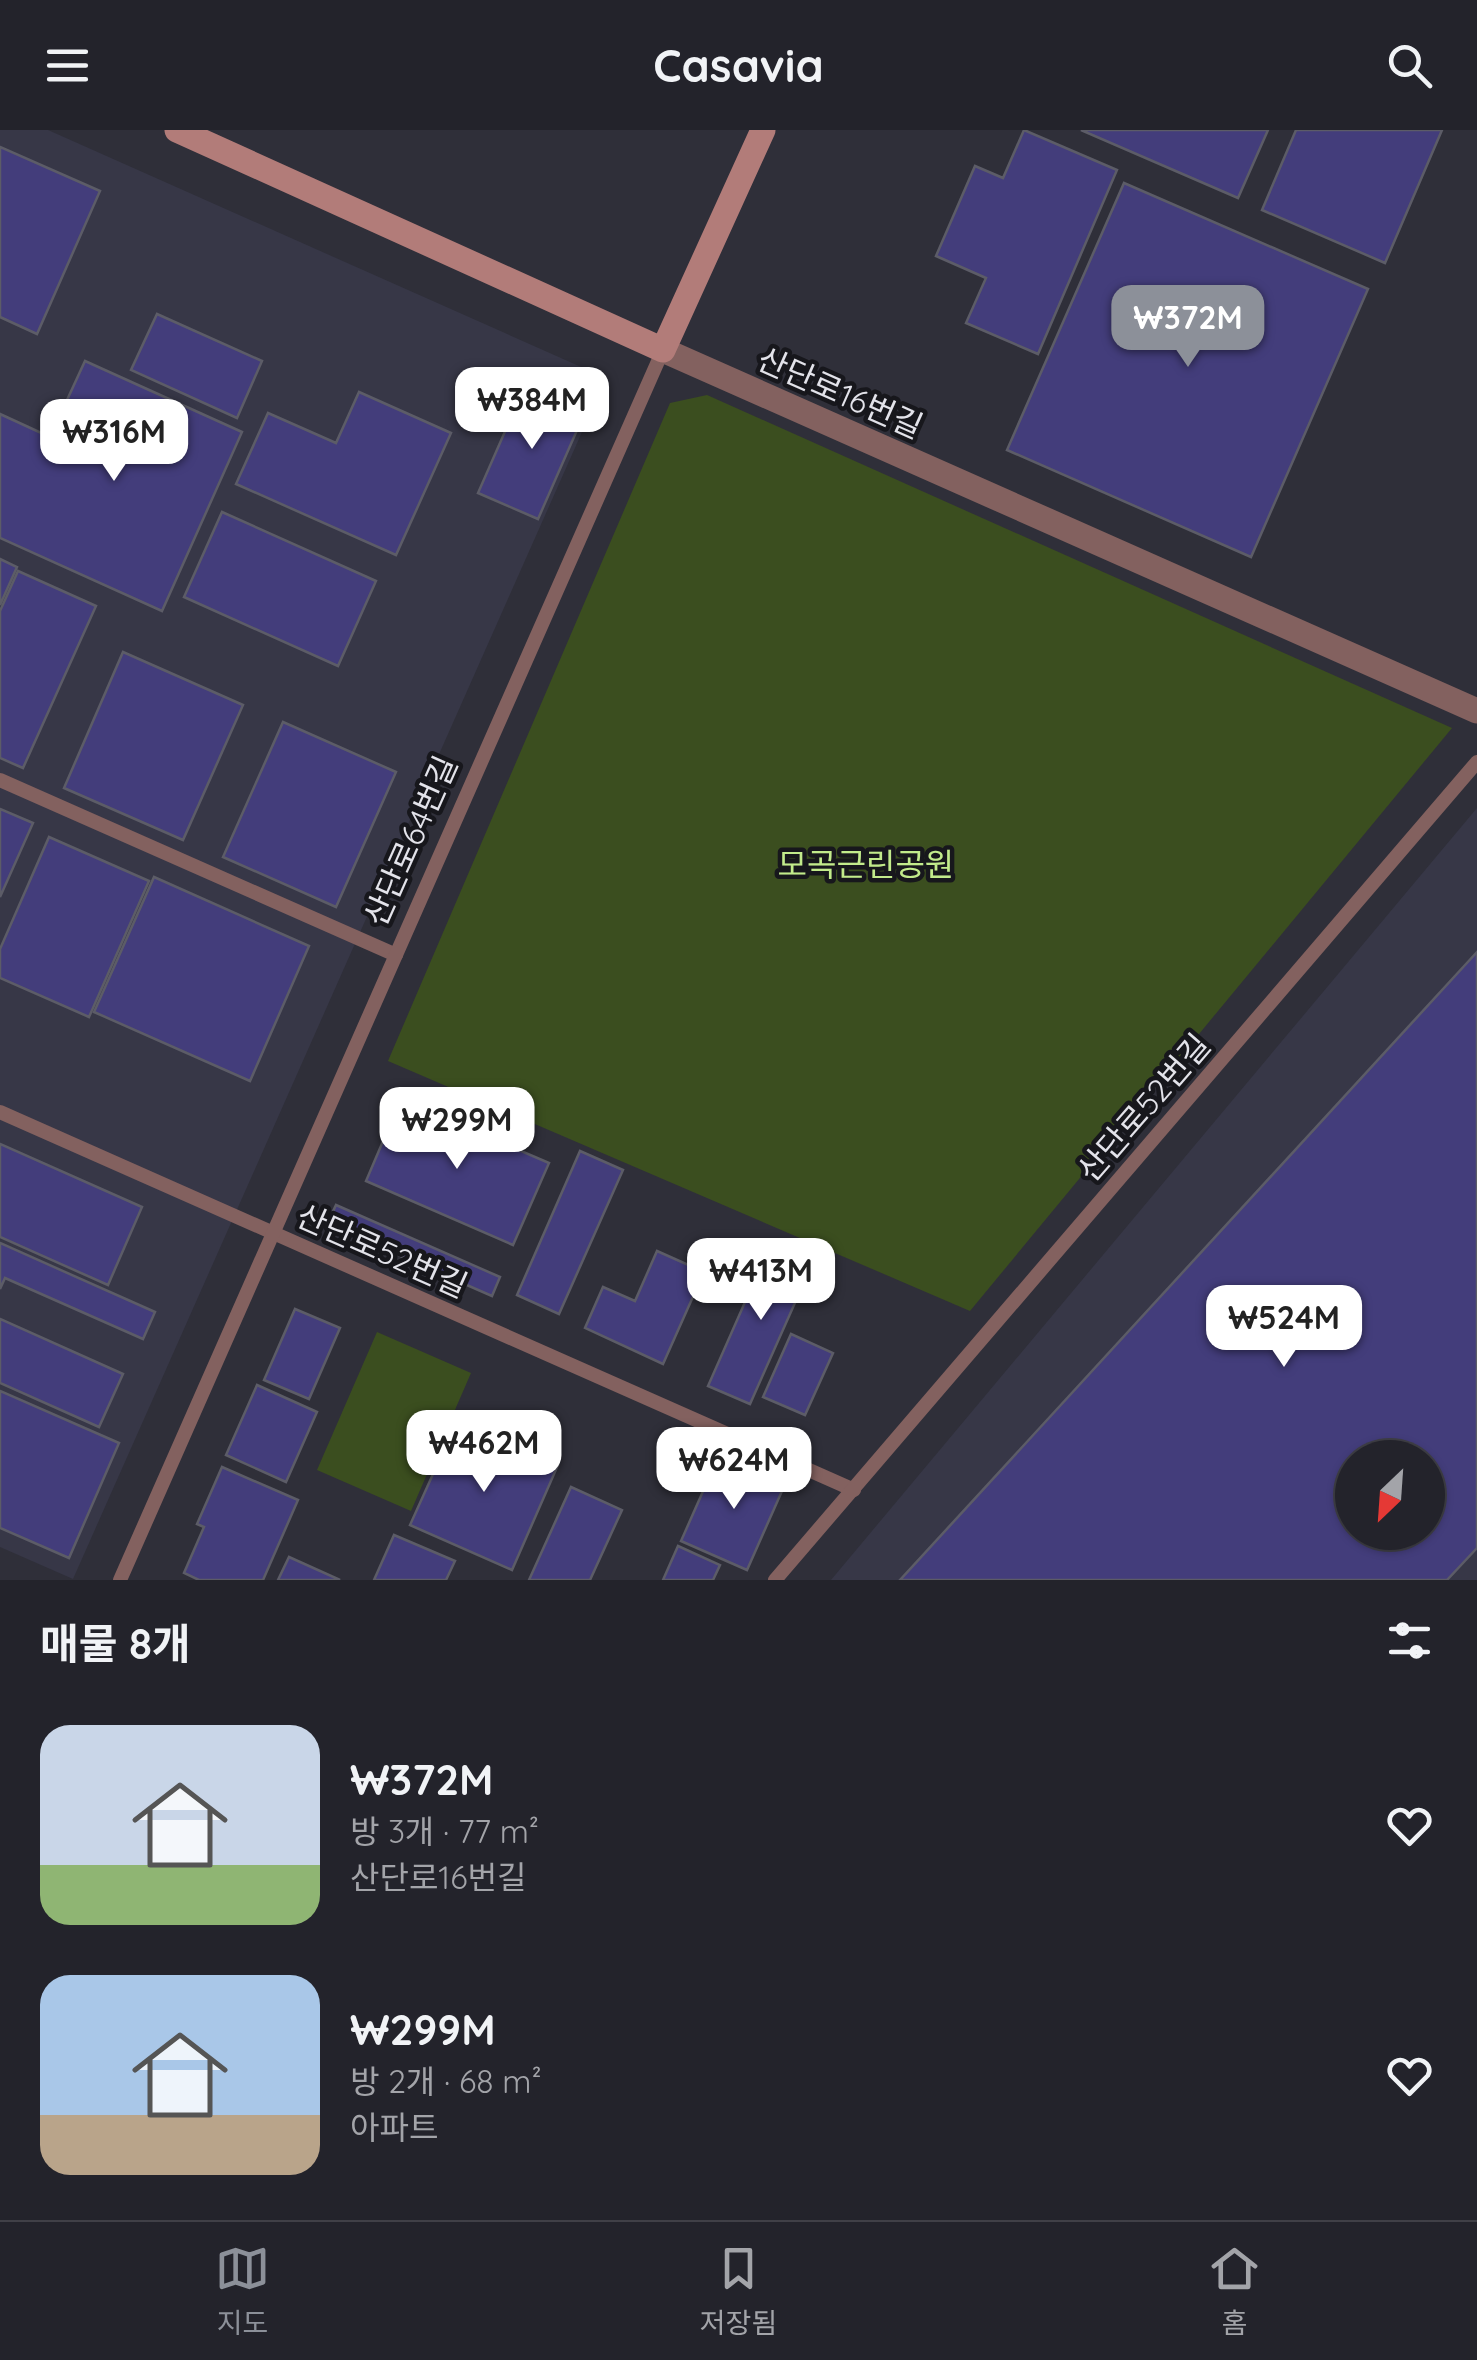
<!DOCTYPE html>
<html lang="ko">
<meta charset="utf-8">
<style>
body{margin:0;font-family:Quicksand,"Noto Sans KR",sans-serif;background:#2b2b33;color:#f1f3f6;height:100vh;display:flex;flex-direction:column;font-size:38px;white-space:nowrap}
*{box-sizing:border-box;margin:0}
p{font-size:32px;color:#a3a4a9}
.icon{flex:none;width:55px;height:55px;fill:none;stroke:currentColor;stroke-width:2;stroke-linecap:round;stroke-linejoin:round}
.map{position:relative;height:1450px;overflow:hidden}
.panel{display:flex;flex-direction:column;background:#23232b;flex:1}
.panel>*{flex:none}
.needle{width:65px;rotate:205deg}
.tools{position:absolute;left:1335px;top:1310px;display:grid;gap:20px}
.tools a{display:grid;place-items:center;width:110px;height:110px;border-radius:50%;background:#23232b;box-shadow:0 2px 8px #0004,0 0 0 2px #404047;font-size:50px}
.price{position:absolute;translate:-50% -85px;padding:0 22px;border-radius:20px;background:#fff;color:#222;font-size:32px;line-height:65px;filter:drop-shadow(0 2px 5px #0008)}
.price::after{content:'';position:absolute;left:50%;top:60px;width:30px;height:22px;margin-left:-15px;background:inherit;clip-path:polygon(0 0,100% 0,50% 100%)}
.price.active{background:#8c9099;color:#fff}
ul{padding:0;list-style:none}
li{display:flex;align-items:center;gap:30px;height:250px;padding:0 40px}
li span{display:grid;place-items:center;flex:none;width:280px;height:200px;border-radius:30px;color:#555}
li>.icon{margin-inline-start:auto}
span .icon{width:120px;height:120px;fill:#fffc;stroke-width:1}
li b{font-size:42px}
h2{display:flex;justify-content:space-between;align-items:center;height:120px;padding:0 40px;font-size:42px}
header{display:flex;justify-content:space-between;align-items:center;height:130px;padding:0 40px;background:#23232b;font-size:45px;font-weight:700}
.dock{display:flex;justify-content:space-around;align-items:center;height:140px;border-top:2px solid #404047;background:#23232b;font-size:28px;color:#a3a4a9}
.dock a{display:grid;justify-items:center;gap:5px}
.dock .active{color:#8c9099}
.map>svg:first-child{display:block}
.built{fill:#373747;fill-rule:evenodd}
.green{fill:#3b4e1f}
.building{fill:#433d7b;stroke:#5c5c67;stroke-width:2.5;fill-rule:evenodd}
.lines{fill:none;stroke-linecap:round;stroke-linejoin:round}
.lane{stroke:#83615f;stroke-width:14}
.street{stroke:#83615f;stroke-width:25}
.secondary{stroke:#b27c79;stroke-width:25}
.labels{text-anchor:middle;stroke-width:9;stroke-linejoin:round;paint-order:stroke}
.street-label{font-size:32px;fill:#e3e3ea;stroke:#17171c}
.park-label{font-size:32px;fill:#c2eb8b;stroke:#17171c}
</style>
<header><svg class="icon" aria-label="menu" viewBox="0 0 24 24"><path d="M4 6h16M4 12h16M4 18h16"/></svg>Casavia<svg class="icon" aria-label="search" viewBox="0 0 24 24"><circle cx="10" cy="10" r="6"/><path d="M15 15l6 6"/></svg></header>
<div class="map">
<svg width="1477" height="1450" viewBox="0 0 1477 1450">
<rect width="100%" height="100%" fill="#2f2f39"/>
<!-- built -->
<g class="built">
<path d="M 0,0 L 48,0 L 606,248 L 73,1449 L 0,1417 Z"/>
<path d="M 1477,678 L 1477,1450 L 831,1450 ZM 1352,1328 L 1428,1328 L 1428,1402 L 1352,1402 Z"/>
</g>
<!-- green -->
<g class="green">
<path d="M 707,265 L 1452,598 L 970,1181 L 388,931 L 670,273 Z"/>
<path d="M 377,1202 L 471,1243 L 411,1381 L 317,1340 Z"/>
</g>
<!-- building -->
<g class="building">
<path d="M 1024,0 L 1117,40 L 1038,224 L 966,193 L 986,148 L 936,126 L 975,36 L 1003,48 Z"/>
<path d="M 1081,0 L 1268,0 L 1238,68 Z"/>
<path d="M 1296,0 L 1442,0 L 1385,133 L 1262,80 Z"/>
<path d="M 0,17 L 100,61 L 37,204 L 0,187 Z"/>
<path d="M 1124,53 L 1368,159 L 1251,427 L 1007,320 Z"/>
<path d="M 157,184 L 262,231 L 237,288 L 131,240 Z"/>
<path d="M 85,231 L 242,302 L 162,481 L 0,408 L 0,284 L 50,307 Z"/>
<path d="M 525,256 L 585,282 L 538,389 L 478,363 Z"/>
<path d="M 359,262 L 451,303 L 396,425 L 236,354 L 268,283 L 336,313 Z"/>
<path d="M 222,382 L 376,451 L 338,536 L 184,467 Z"/>
<path d="M 0,429 L 17,437 L 0,475 Z"/>
<path d="M 18,441 L 96,476 L 23,638 L 0,628 L 0,481 Z"/>
<path d="M 123,522 L 243,575 L 183,710 L 64,658 Z"/>
<path d="M 283,592 L 396,642 L 336,777 L 223,727 Z"/>
<path d="M 0,679 L 33,693 L 0,767 Z"/>
<path d="M 49,707 L 149,751 L 89,887 L 0,848 L 0,819 Z"/>
<path d="M 154,747 L 309,816 L 250,951 L 94,882 Z"/>
<path d="M 1477,822 L 1477,1418 L 1447,1450 L 900,1450 ZM 1352,1328 L 1428,1328 L 1428,1402 L 1352,1402 Z"/>
<path d="M 401,969 L 549,1033 L 513,1115 L 366,1051 Z"/>
<path d="M 0,1014 L 142,1077 L 108,1155 L 0,1107 Z"/>
<path d="M 580,1021 L 623,1040 L 559,1184 L 517,1165 Z"/>
<path d="M 336,1075 L 500,1147 L 492,1166 L 327,1094 Z"/>
<path d="M 772,1111 L 814,1130 L 750,1274 L 708,1256 Z"/>
<path d="M 0,1113 L 155,1182 L 143,1209 L 5,1148 L 0,1159 Z"/>
<path d="M 657,1121 L 704,1142 L 663,1234 L 585,1198 L 603,1157 L 635,1171 Z"/>
<path d="M 295,1179 L 340,1198 L 309,1269 L 264,1250 Z"/>
<path d="M 0,1189 L 123,1244 L 99,1297 L 0,1253 Z"/>
<path d="M 791,1204 L 833,1223 L 805,1285 L 763,1267 Z"/>
<path d="M 257,1255 L 317,1282 L 286,1352 L 226,1325 Z"/>
<path d="M 0,1261 L 119,1313 L 69,1428 L 0,1398 Z"/>
<path d="M 457,1291 L 558,1335 L 512,1440 L 410,1395 Z"/>
<path d="M 720,1323 L 786,1352 L 747,1440 L 681,1411 Z"/>
<path d="M 222,1337 L 298,1370 L 263,1450 L 199,1450 L 184,1443 L 204,1397 L 197,1394 Z"/>
<path d="M 571,1357 L 622,1380 L 590,1450 L 529,1450 Z"/>
<path d="M 394,1405 L 455,1431 L 446,1450 L 374,1450 Z"/>
<path d="M 678,1416 L 720,1435 L 713,1450 L 663,1450 Z"/>
<path d="M 289,1427 L 340,1450 L 278,1450 Z"/>
</g>
<g class="lines">
<!-- lane -->
<g class="lane">
<path d="M 0,650 L 396,825"/>
<path d="M 0,982 L 854,1360"/>
<path d="M 120,1450 L 663,220"/>
<path d="M 775,1450 L 1477,632"/>
</g>
<!-- street -->
<path class="street" d="M 663,220 L 1477,581"/>
<!-- secondary -->
<path class="secondary" d="M 177,0 L 663,220 L 763,0"/>
</g>
<g class="labels">
<!-- street labels -->
<g class="street-label">
<text transform="translate(840 263) rotate(24)" y="11">산단로16번길</text>
<text transform="translate(411 711) rotate(-66)" y="11">산단로64번길</text>
<text transform="translate(1144 978) rotate(-49)" y="11">산단로52번길</text>
<text transform="translate(382 1121) rotate(24)" y="11">산단로52번길</text>
</g>
<!-- park labels -->
<g class="park-label">
<text x="866" y="746">모곡근린공원</text>
</g>
</g>
</svg>
<div class="tools">
<a><svg class="needle" viewBox="-14 -14 28 28"><path d="M0-13l5 13h-10z" fill="#e53935"/><path d="M0 13l5-13h-10z" fill="#a3a4a9"/></svg></a>
</div>
<b class="price active" style="left:1188px;top:240px">₩372M</b>
<b class="price" style="left:532px;top:322px">₩384M</b>
<b class="price" style="left:114px;top:354px">₩316M</b>
<b class="price" style="left:457px;top:1042px">₩299M</b>
<b class="price" style="left:761px;top:1193px">₩413M</b>
<b class="price" style="left:1284px;top:1240px">₩524M</b>
<b class="price" style="left:484px;top:1365px">₩462M</b>
<b class="price" style="left:734px;top:1382px">₩624M</b>
</div>
<section class="panel">
<h2>매물 8개<svg class="icon" aria-label="filters" viewBox="0 0 24 24"><path d="M4 7h16M4 17h16"/><circle cx="9" cy="7" r="2"/><circle cx="15" cy="17" r="2"/></svg></h2>
<ul>
<li><span style="background:linear-gradient(#c9d6e8 70%,#8fb573 0)"><svg class="icon" aria-label="home" viewBox="0 0 24 24"><path d="M3 11l9-7 9 7M6 9v11h12V9"/></svg></span><div><b>₩372M</b><p>방 3개 · 77 m²</p><p>산단로16번길</p></div><svg class="icon" aria-label="heart" viewBox="0 0 24 24"><path d="M12 20l-8-8c-3-5 5-10 8-4 3-6 11-1 8 4z"/></svg></li>
<li><span style="background:linear-gradient(#a9c7e8 70%,#b9a48a 0)"><svg class="icon" aria-label="home" viewBox="0 0 24 24"><path d="M3 11l9-7 9 7M6 9v11h12V9"/></svg></span><div><b>₩299M</b><p>방 2개 · 68 m²</p><p>아파트</p></div><svg class="icon" aria-label="heart" viewBox="0 0 24 24"><path d="M12 20l-8-8c-3-5 5-10 8-4 3-6 11-1 8 4z"/></svg></li>
</ul>
</section>
<nav class="dock">
<a class="active"><svg class="icon" aria-label="map" viewBox="0 0 24 24"><path d="M3 6l6-2 6 2 6-2v14l-6 2-6-2-6 2zM9 4v14M15 6v14"/></svg>지도</a>
<a><svg class="icon" aria-label="saved" viewBox="0 0 24 24"><path d="M7 4h10v16l-5-4-5 4z"/></svg>저장됨</a>
<a><svg class="icon" aria-label="home" viewBox="0 0 24 24"><path d="M3 11l9-7 9 7M6 9v11h12V9"/></svg>홈</a>
</nav>
